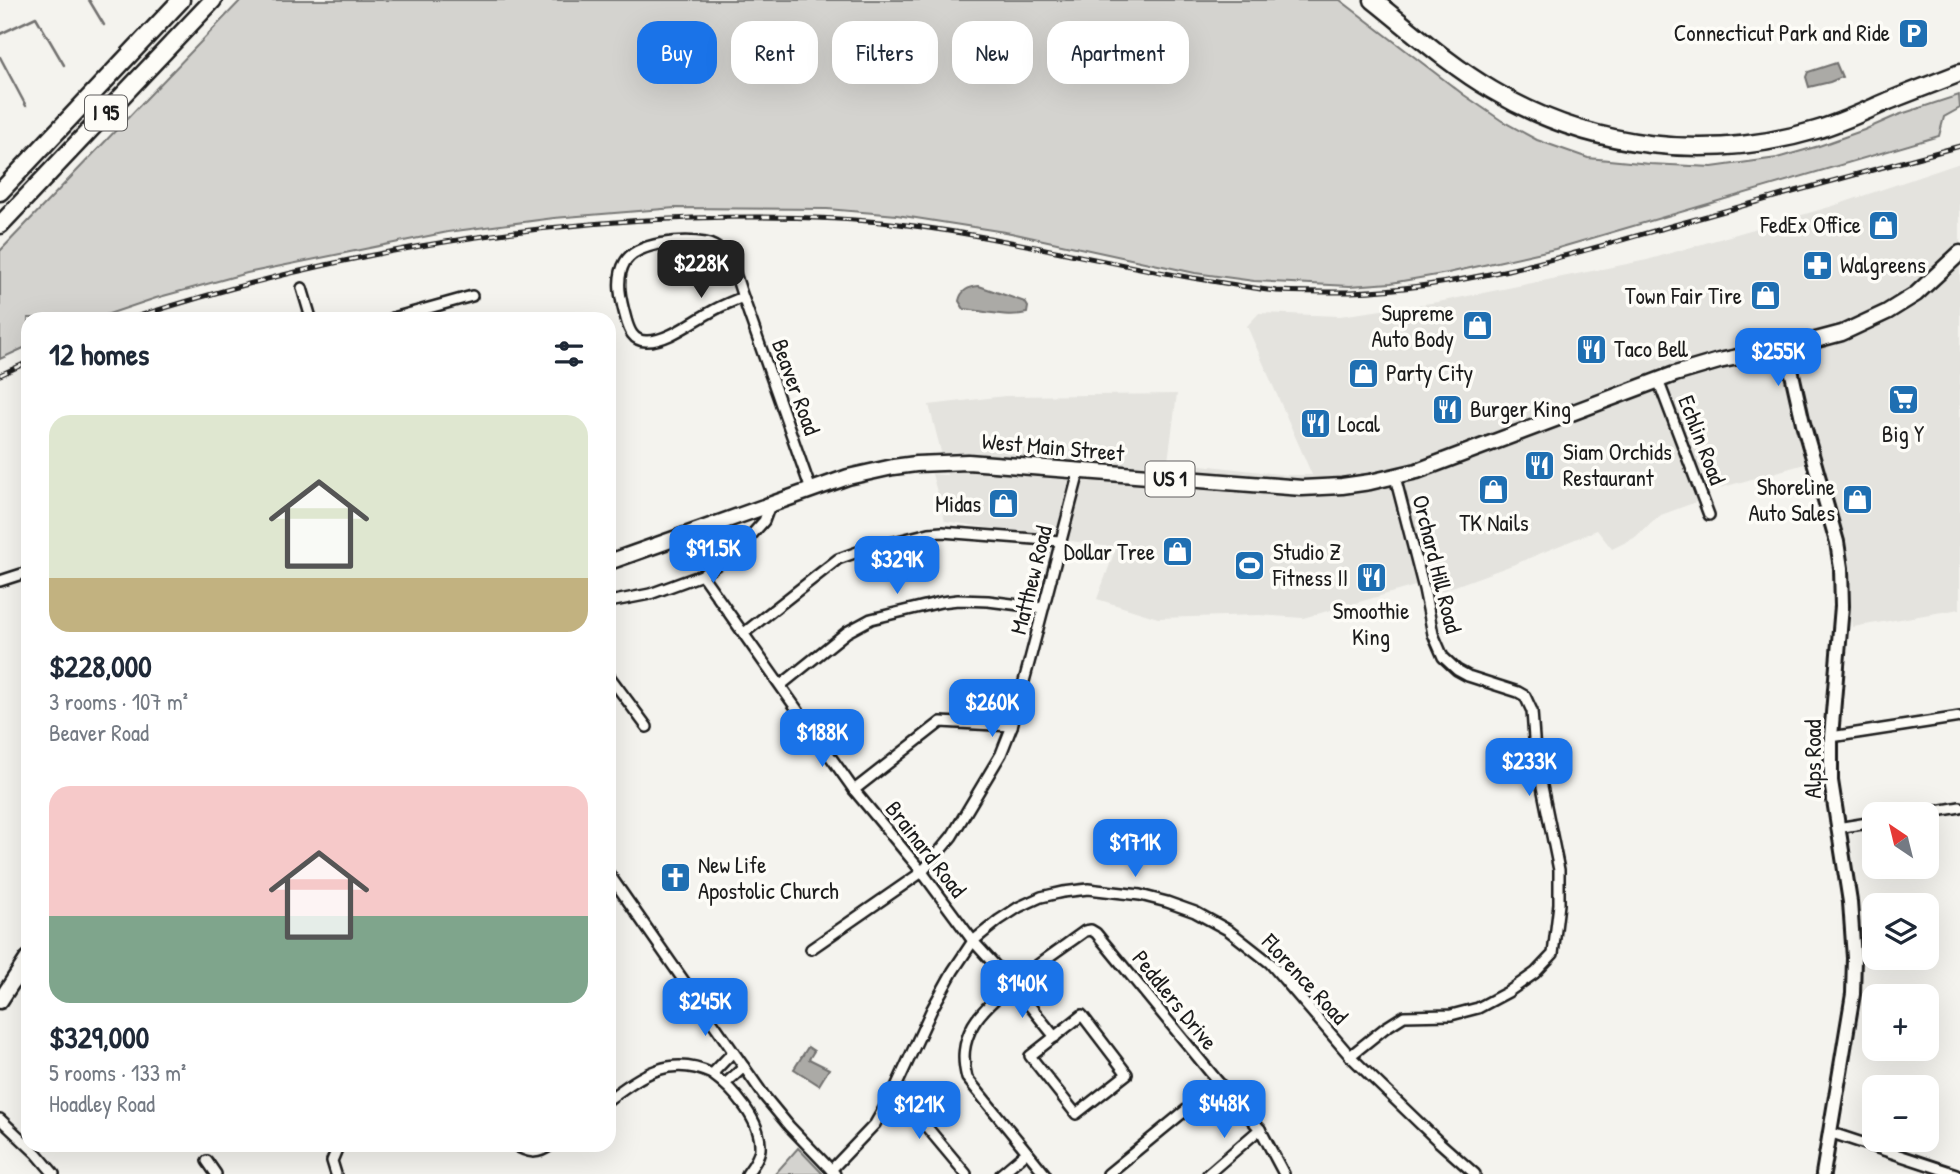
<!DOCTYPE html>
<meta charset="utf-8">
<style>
body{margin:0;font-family:"Patrick Hand",sans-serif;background:#f2f2f3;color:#1f2937;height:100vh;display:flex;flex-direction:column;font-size:26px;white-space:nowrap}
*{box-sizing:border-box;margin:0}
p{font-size:23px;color:#747a83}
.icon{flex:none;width:38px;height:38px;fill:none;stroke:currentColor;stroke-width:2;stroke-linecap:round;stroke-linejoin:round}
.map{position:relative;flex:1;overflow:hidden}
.sheet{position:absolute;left:21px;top:312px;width:595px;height:840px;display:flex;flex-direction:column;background:#fff;border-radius:21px;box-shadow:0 7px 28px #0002}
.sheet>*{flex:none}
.guide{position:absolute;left:637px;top:21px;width:665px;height:63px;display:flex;gap:14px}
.needle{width:46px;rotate:325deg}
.tools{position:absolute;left:1862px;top:802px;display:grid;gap:14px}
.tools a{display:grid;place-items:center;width:77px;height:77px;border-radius:14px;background:#fff;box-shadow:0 7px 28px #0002;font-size:35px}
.price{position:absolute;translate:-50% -60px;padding:0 16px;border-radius:14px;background:#1a73e8;color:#fff;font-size:23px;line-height:46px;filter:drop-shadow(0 2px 4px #0008)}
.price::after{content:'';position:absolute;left:50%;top:42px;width:21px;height:16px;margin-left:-10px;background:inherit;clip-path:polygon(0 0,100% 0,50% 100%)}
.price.selected{background:#222;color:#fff}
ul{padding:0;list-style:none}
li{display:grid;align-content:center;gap:14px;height:371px;padding:0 28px}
li span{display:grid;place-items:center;height:217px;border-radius:21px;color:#555}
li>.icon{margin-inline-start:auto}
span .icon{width:126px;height:126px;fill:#fffc;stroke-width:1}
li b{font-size:30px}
h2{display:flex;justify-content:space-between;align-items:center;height:84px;padding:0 28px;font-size:30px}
.tag{padding:0 24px;border-radius:21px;background:#fff;box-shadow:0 7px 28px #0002;font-size:24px;line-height:63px}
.tag.selected{background:#1a73e8;color:#fff}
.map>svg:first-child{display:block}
.built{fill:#e4e3de}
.green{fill:#d4d3cf;stroke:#787876;stroke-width:2}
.water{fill:#abaaa6;stroke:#72716f;stroke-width:2}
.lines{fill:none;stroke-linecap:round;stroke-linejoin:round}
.stream{stroke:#72716f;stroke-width:2.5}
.street-casing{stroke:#1c1c1c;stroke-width:14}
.secondary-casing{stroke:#1c1c1c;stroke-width:18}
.primary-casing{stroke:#1c1c1c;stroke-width:19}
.highway-casing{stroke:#1c1c1c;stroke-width:21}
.street{stroke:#fdfcf7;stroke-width:9}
.secondary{stroke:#fdfcf7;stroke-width:12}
.primary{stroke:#fdfcf7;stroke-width:14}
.highway{stroke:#fdfcf7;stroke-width:16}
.rail-casing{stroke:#1c1c1c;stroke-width:5}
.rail{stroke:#fdfcf7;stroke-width:2.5;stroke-dasharray:8;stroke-linecap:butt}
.labels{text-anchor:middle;stroke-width:7;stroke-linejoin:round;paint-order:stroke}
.shield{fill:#fdfcf7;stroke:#605f5e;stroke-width:2}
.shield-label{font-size:21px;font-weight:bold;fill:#1c1c1c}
.poi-label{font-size:23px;fill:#1c1c1c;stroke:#fdfcf7;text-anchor:start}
.street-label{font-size:23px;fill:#1c1c1c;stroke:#fdfcf7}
</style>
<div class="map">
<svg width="1960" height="1174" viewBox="0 0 1960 1174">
<rect width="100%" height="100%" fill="#f4f3ee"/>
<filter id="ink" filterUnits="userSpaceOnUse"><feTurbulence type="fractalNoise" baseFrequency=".0143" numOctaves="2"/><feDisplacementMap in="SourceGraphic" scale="14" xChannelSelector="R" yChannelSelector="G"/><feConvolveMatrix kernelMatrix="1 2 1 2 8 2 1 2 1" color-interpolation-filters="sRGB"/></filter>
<g filter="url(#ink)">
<!-- built -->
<path class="built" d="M 1960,163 L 1960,609 L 1853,627 L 1849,603 L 1847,569 L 1840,527 L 1819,460 L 1695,495 L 1696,502 L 1661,515 L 1634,538 L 1612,549 L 1597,530 L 1515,564 L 1433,594 L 1429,582 L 1303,618 L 1259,615 L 1158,618 L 1097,599 L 1116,548 L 945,521 L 932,474 L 947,475 L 929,405 L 1005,396 L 1177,394 L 1168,461 L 1286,475 L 1312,475 L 1247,326 L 1259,313 L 1340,316 L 1438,302 L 1647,260 L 1833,206 Z"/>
<!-- green -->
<g class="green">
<path d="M 241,0 L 1340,0 L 1464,95 L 1502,121 L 1537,140 L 1588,158 L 1650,164 L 1712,167 L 1777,158 L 1819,146 L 1864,130 L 1898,115 L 1959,95 L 1960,108 L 1944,117 L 1939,136 L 1555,249 L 1448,273 L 1391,283 L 1350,286 L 1254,281 L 1195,273 L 1011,233 L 897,215 L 827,209 L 675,208 L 554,218 L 448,232 L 247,273 L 156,298 L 97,318 L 28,318 L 28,346 L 0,359 L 0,251 Z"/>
<path d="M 798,1148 L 823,1174 L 775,1174 Z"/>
</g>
<!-- water -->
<g class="water">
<path d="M 1836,63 L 1842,77 L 1830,82 L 1809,87 L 1806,77 L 1808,72 Z"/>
<path d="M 979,286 L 1025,302 L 1028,307 L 1027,313 C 1008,318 983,311 964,309 L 959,301 C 961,290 969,287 979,286 Z"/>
<path d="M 808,1047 L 814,1051 L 809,1059 L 829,1069 L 819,1085 L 794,1069 Z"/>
</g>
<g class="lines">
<!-- stream -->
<g class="stream">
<path d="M 89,0 L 104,25"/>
<path d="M 0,34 L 36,17 L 64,65"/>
<path d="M 0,57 L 26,106"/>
</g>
<defs>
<g id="street">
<path d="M 302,288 L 311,318"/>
<path d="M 743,297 C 738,284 734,264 724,253 C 719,249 711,244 705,243 C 684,239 637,242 625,262 C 615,279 621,301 626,319 C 629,330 633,341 646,341 C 666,342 692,322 709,313 C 720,306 731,302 743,297 L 811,490"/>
<path d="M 393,318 L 472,296"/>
<path d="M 1658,380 L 1709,515"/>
<path d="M 702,575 L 854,790 L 922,872 L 973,941 L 1013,985 L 1055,1037"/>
<path d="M 0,581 L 28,572"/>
<path d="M 609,602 L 650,594 L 702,575 L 738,550 L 764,521 L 770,505"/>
<path d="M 744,633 L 838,559 L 863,550 L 929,533 L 942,532 L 1060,541"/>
<path d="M 609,676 L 647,727"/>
<path d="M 781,685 L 847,632 L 871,619 L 941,602 L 958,600 L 988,601 L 1043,608"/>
<path d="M 1831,737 L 1960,717"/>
<path d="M 854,790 L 941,722 L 1012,726"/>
<path d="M 1920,814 L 1960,807"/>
<path d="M 1837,828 L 1874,822"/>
<path d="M 609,874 L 765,1097 L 789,1126 L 835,1174"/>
<path d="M 811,949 L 922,872 L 952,836 L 1001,754 L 1012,726 L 1030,659 L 1079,472"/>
<path d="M 1082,1015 L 1127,1074 L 1076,1114 L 1030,1056 Z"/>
<path d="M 1350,1056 L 1385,1028 L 1404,1016 L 1451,1015 L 1478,1008 L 1508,992 L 1535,973 L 1553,954 L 1559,904 L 1559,870 L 1535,752 L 1532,711 L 1525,696 L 1518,692 L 1468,676 L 1457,670 L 1443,657 L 1433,634 L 1424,589 L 1395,477"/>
<path d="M 712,1074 C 733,1089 762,1121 760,1149 C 759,1158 752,1167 747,1174"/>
<path d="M 725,1084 L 744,1067"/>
<path d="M 895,1089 L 966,1174"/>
<path d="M 609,1099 C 642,1075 670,1054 712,1074 L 733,1052"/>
<path d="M 0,1119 L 37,1154 L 54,1174"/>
<path d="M 1829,1132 L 1956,1174"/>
<path d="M 513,1144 C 528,1153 537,1156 552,1144"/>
<path d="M 207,1161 L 216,1174"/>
<path d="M 831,1170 L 875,1124 L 895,1089 L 932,1009 L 953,971 L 973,941 L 999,920 L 1019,907 L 1041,897 L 1063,892 L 1088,889 L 1140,895 L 1167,902 L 1195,912 L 1228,930 L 1270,963 L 1350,1056 L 1439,1142 L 1475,1174"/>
<path d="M 336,1174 L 332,1161 L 339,1144"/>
<path d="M 1001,1174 L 1027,1152"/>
<path d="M 1045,1174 L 967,1078 C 962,1059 963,1043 973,1025 C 990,995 1055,953 1085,931 L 1091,930 L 1096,933 L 1219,1083 L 1260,1129 L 1284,1174"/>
<path d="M 1108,1174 L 1219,1083"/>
<path d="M 1208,1174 L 1260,1129"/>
</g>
<path id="secondary" d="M 1786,347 L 1803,423 L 1837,542 L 1841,568 L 1842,606 L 1831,737 L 1831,781 L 1850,902 L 1854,958 L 1853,994 L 1823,1174"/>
<g id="primary">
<path d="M 609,562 L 848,477 L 893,467 L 916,464 L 968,462 L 1302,488 L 1342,486 L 1370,482 L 1417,471 L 1675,374 L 1719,361 L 1812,341 L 1842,333 L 1887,312 L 1916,294 L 1960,253"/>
<path d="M 0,1001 L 28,958"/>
</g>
<g id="highway">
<path d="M 1373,0 C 1412,31 1449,65 1492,90 C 1590,149 1708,162 1816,130 C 1840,123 1863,112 1886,102 C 1910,92 1935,83 1960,73"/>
<path d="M 0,192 L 181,0"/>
<path d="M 0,225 L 213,0"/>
</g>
</defs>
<!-- street casing -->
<use href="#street" class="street-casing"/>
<!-- secondary casing -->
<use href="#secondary" class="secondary-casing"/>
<!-- primary casing -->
<use href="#primary" class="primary-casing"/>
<!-- highway casing -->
<use href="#highway" class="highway-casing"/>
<!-- street -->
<use href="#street" class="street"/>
<!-- secondary -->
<use href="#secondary" class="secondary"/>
<!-- primary -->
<use href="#primary" class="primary"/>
<!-- highway -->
<use href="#highway" class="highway"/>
<defs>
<g id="rail">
<path d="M 133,318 C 314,259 502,224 693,218 C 762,216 830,216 899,224 C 998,236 1095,261 1193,278 C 1221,282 1249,288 1277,291 C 1301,292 1327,292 1351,292 C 1461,288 1567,256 1671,226 C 1767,199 1864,172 1960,146"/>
<path d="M 0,375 L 28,362"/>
</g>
</defs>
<!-- rail casing -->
<use href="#rail" class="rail-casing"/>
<!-- rail -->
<use href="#rail" class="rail"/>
</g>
</g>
<!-- icons -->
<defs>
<symbol id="parking-square" viewBox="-11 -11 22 22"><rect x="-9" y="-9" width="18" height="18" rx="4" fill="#1f6fb2" stroke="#fdfcf7"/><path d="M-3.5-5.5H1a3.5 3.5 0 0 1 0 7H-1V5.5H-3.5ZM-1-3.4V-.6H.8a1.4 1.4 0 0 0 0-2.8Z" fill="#fff"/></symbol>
<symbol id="shop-square" viewBox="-11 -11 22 22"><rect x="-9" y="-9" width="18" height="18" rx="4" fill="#1f6fb2" stroke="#fdfcf7"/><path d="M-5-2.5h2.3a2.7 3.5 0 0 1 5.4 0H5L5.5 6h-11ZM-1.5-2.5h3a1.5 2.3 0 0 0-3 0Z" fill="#fff"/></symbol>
<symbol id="pharmacy-square" viewBox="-11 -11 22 22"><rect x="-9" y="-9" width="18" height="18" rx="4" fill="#1f6fb2" stroke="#fdfcf7"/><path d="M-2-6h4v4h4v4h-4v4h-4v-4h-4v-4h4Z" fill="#fff"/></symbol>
<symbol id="restaurant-square" viewBox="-11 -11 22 22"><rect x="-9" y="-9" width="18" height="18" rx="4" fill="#1f6fb2" stroke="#fdfcf7"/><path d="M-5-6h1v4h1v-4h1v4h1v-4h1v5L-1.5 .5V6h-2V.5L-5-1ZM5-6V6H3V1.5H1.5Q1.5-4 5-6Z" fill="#fff"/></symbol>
<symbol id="supermarket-square" viewBox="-11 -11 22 22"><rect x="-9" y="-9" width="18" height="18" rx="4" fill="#1f6fb2" stroke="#fdfcf7"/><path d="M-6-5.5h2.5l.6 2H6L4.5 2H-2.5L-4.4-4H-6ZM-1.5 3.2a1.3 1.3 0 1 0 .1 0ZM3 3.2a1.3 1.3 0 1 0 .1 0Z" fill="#fff"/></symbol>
<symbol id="stadium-square" viewBox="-11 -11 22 22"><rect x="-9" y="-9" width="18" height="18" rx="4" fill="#1f6fb2" stroke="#fdfcf7"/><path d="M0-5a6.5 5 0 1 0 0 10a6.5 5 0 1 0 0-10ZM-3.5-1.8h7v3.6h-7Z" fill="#fff"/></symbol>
<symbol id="church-square" viewBox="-11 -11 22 22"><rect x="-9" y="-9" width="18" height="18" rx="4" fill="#1f6fb2" stroke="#fdfcf7"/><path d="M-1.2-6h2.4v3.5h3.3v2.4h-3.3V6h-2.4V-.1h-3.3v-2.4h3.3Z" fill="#fff"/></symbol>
</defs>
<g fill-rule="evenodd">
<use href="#parking-square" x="1896" y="16" width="35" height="35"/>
<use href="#shop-square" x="1866" y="208" width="35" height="35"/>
<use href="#pharmacy-square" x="1800" y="248" width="35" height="35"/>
<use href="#shop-square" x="1748" y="278" width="35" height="35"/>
<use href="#shop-square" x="1460" y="308" width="35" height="35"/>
<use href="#restaurant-square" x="1574" y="332" width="35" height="35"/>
<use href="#shop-square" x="1346" y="356" width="35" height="35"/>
<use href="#supermarket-square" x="1886" y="382" width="35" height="35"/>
<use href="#restaurant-square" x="1430" y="392" width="35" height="35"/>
<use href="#restaurant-square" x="1298" y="406" width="35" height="35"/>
<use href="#restaurant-square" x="1522" y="448" width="35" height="35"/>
<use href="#shop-square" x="1476" y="472" width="35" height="35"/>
<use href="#shop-square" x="1840" y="482" width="35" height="35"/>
<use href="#shop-square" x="986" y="486" width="35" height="35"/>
<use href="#shop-square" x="1160" y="534" width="35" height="35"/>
<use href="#stadium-square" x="1232" y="548" width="35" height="35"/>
<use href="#restaurant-square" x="1354" y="560" width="35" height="35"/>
<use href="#church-square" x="658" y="860" width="35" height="35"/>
</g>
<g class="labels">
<!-- shield labels -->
<g class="shield">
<rect x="85" y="95.5" width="42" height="35" rx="5"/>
<rect x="1145.5" y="461.5" width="49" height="35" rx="5"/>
</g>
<g class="shield-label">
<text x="106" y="120">I 95</text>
<text x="1170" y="486">US 1</text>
</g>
<!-- poi labels -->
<g class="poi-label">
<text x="1890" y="41" text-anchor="end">Connecticut Park and Ride</text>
<text x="1861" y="233" text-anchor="end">FedEx Office</text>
<text x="1840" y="273">Walgreens</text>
<text x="1742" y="304" text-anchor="end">Town Fair Tire</text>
<text x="1454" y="321" text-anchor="end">Supreme<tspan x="1454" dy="26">Auto Body</tspan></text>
<text x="1614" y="357">Taco Bell</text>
<text x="1386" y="381">Party City</text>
<text x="1470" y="417">Burger King</text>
<text x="1338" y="432">Local</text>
<text x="1903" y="442" text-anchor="middle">Big Y</text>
<text x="1563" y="460">Siam Orchids<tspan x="1563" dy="26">Restaurant</tspan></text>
<text x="1835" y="495" text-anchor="end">Shoreline<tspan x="1835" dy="26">Auto Sales</tspan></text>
<text x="981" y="512" text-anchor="end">Midas</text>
<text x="1494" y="531" text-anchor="middle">TK Nails</text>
<text x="1155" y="560" text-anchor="end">Dollar Tree</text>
<text x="1273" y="560">Studio Z<tspan x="1273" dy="26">Fitness II</tspan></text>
<text x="1371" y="619" text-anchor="middle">Smoothie<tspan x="1371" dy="26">King</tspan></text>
<text x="698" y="873">New Life<tspan x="698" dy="26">Apostolic Church</tspan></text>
</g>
<!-- street labels -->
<g class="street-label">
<text transform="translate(796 387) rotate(70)" y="8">Beaver Road</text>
<text transform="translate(1702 440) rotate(69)" y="8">Echlin Road</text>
<text transform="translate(1053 447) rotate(5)" y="8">West Main Street</text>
<text transform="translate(1437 564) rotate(76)" y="8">Orchard Hill Road</text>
<text transform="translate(1031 580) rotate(-76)" y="8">Matthew Road</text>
<text transform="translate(1813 759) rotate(-90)" y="8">Alps Road</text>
<text transform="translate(926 849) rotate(52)" y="8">Brainard Road</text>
<text transform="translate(1305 979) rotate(47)" y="8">Florence Road</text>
<text transform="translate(1175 1000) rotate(51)" y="8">Peddlers Drive</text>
</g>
</g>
</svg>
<div class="tools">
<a><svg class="needle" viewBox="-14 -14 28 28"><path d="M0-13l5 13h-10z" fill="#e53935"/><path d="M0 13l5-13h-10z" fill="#747a83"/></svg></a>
<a><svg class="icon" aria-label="layers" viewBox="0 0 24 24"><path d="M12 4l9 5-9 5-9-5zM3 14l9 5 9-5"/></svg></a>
<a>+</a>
<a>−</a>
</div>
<b class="price selected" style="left:701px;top:300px">$228K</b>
<b class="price" style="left:1778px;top:388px">$255K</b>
<b class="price" style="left:713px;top:585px">$91.5K</b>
<b class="price" style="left:897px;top:596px">$329K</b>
<b class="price" style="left:992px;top:739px">$260K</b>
<b class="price" style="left:822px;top:769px">$188K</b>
<b class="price" style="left:1529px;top:798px">$233K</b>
<b class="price" style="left:1135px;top:879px">$171K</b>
<b class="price" style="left:1022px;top:1020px">$140K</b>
<b class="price" style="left:705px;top:1038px">$245K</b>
<b class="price" style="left:1224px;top:1140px">$448K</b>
<b class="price" style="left:919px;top:1141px">$121K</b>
<div class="guide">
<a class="tag selected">Buy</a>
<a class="tag">Rent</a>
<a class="tag">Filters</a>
<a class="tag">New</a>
<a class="tag">Apartment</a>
</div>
<section class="sheet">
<h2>12 homes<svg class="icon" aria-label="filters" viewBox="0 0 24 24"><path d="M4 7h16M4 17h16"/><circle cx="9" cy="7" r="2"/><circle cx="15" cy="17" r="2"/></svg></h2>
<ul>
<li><span style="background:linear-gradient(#dfe7d0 75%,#c2b280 0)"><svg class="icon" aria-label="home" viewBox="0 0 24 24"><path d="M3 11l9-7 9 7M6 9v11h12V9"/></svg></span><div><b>$228,000</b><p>3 rooms · 107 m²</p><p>Beaver Road</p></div></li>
<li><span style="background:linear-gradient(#f6c9c9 60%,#7fa58c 0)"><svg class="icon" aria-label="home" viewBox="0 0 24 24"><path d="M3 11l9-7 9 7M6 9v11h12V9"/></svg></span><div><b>$329,000</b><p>5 rooms · 133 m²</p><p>Hoadley Road</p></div></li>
</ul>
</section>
</div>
